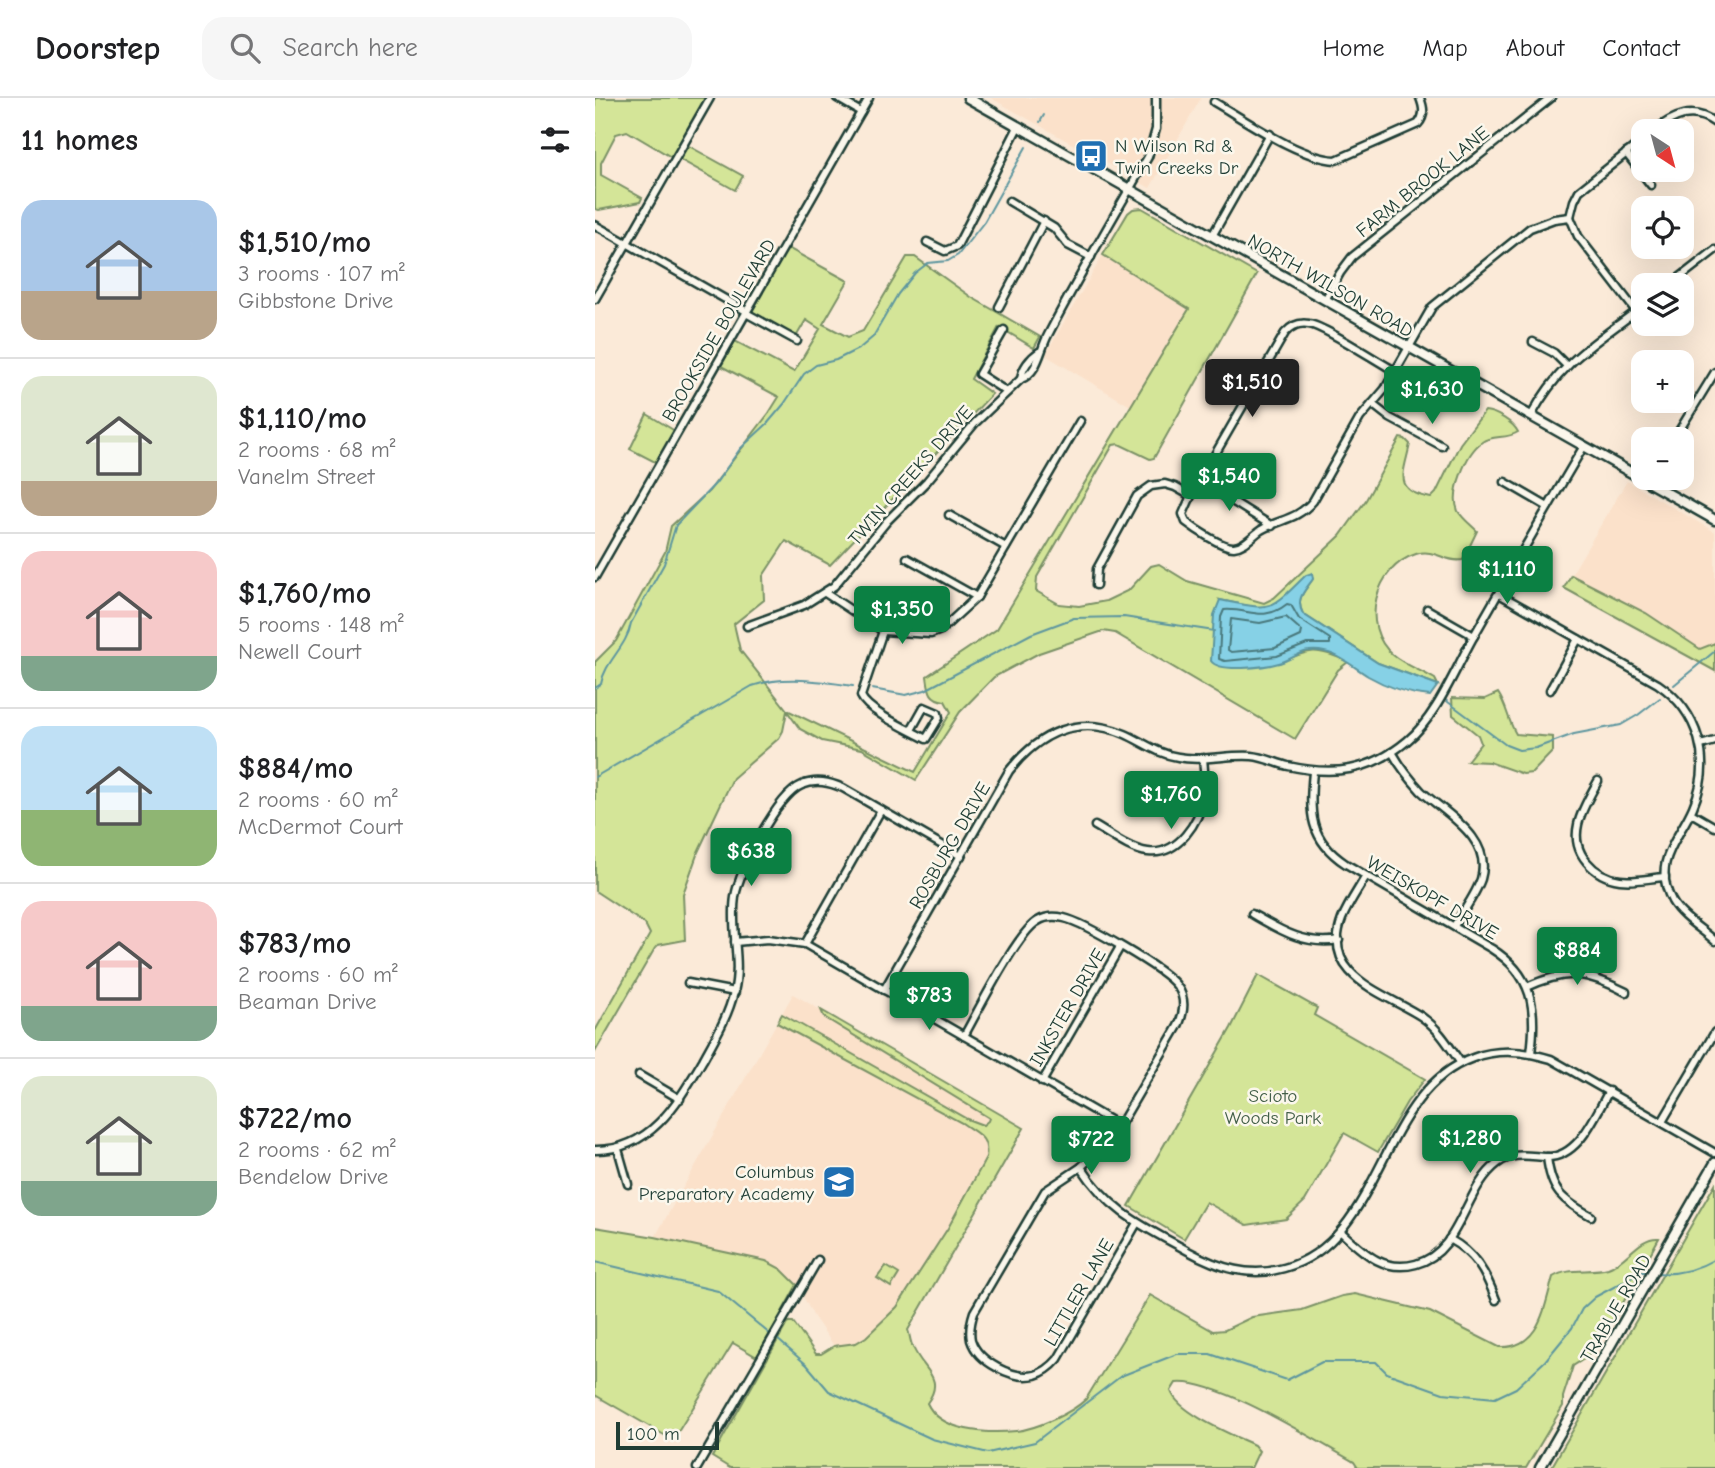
<!DOCTYPE html>
<meta charset="utf-8">
<style>
body{margin:0;font-family:"Comic Neue",sans-serif;background:#f6f6f6;color:#202124;height:100vh;display:flex;flex-direction:column;font-size:26px;white-space:nowrap}
*{box-sizing:border-box;margin:0}
p{font-size:23px;color:#757577}
.icon{flex:none;width:38px;height:38px;fill:none;stroke:currentColor;stroke-width:2;stroke-linecap:round;stroke-linejoin:round}
.map{position:relative;flex:1;overflow:hidden}
.details{display:flex;flex-direction:column;background:#fff;width:595px}
.details>*{flex:none}
.needle{width:46px;rotate:144deg}
.controls{position:absolute;left:1036px;top:21px;display:grid;gap:14px}
.controls a{display:grid;place-items:center;width:63px;height:63px;border-radius:14px;background:#fff;box-shadow:0 7px 28px #0002;font-size:35px}
.scale{position:absolute;left:21px;bottom:18px;width:103px;box-sizing:border-box;padding-left:7px;border:4px solid #1f3d34;border-top:0;font-size:19px;line-height:24px;white-space:nowrap;color:#1f3d34;-webkit-text-stroke:5px #fbf7ec;paint-order:stroke}
.price{position:absolute;translate:-50% -60px;padding:0 16px;border-radius:7px;background:#0b8043;color:#fff;font-size:23px;line-height:46px;filter:drop-shadow(0 2px 4px #0008)}
.price::after{content:'';position:absolute;left:50%;top:42px;width:21px;height:16px;margin-left:-10px;background:inherit;clip-path:polygon(0 0,100% 0,50% 100%)}
.price.selected{background:#222;color:#fff}
ul{padding:0;list-style:none}
li{display:flex;align-items:center;gap:21px;height:175px;padding:0 21px}
li+li{border-top:2px solid #e0e0e0}
li span{display:grid;place-items:center;flex:none;width:196px;height:140px;border-radius:21px;color:#555}
li>.icon{margin-inline-start:auto}
span .icon{width:84px;height:84px;fill:#fffc;stroke-width:1}
li b{font-size:30px}
h2{display:flex;justify-content:space-between;align-items:center;height:84px;padding:0 21px;font-size:30px}
header{display:flex;align-items:center;gap:42px;box-sizing:border-box;height:98px;padding:0 35px;background:#fff;border-bottom:2px solid #e0e0e0}
header strong{font-size:33px}
nav{display:flex;gap:38px;margin-inline-start:auto;font-size:24px}
.search{width:490px;height:63px;background:#f6f6f6;display:flex;align-items:center;gap:18px;box-sizing:border-box;padding:0 24px;border-radius:21px;color:#757577;font-size:26px}
main{display:flex;flex:1;min-height:0}
.map>svg:first-child{display:block}
.built{fill:#fbe1ca}
.green{fill:#d4e598;stroke:#7a9166;stroke-width:2}
.water{fill:#86d1e6;stroke:#5d969f;stroke-width:2}
.lines{fill:none;stroke-linecap:round;stroke-linejoin:round}
.shore{stroke:#48787b;stroke-width:2}
.stream{stroke:#5d969f;stroke-width:2}
.minor-casing{stroke:#1f3d34;stroke-width:11}
.secondary-casing{stroke:#1f3d34;stroke-width:13}
.minor{stroke:#fbf7ec;stroke-width:6}
.secondary{stroke:#fbf7ec;stroke-width:8}
.labels{text-anchor:middle;stroke-width:5;stroke-linejoin:round;paint-order:stroke}
.poi-label{font-size:19px;fill:#1f3d34;stroke:#fbf7ec;text-anchor:start}
.street-label{font-size:19px;fill:#1f3d34;stroke:#fbf7ec}
.park-label{font-size:19px;fill:#435f48;stroke:#fbf7ec}
</style>
<header>
<strong>Doorstep</strong>
<div class="search"><svg class="icon" aria-label="search" viewBox="0 0 24 24"><circle cx="10" cy="10" r="6"/><path d="M15 15l6 6"/></svg>Search here</div>
<nav><a>Home</a><a>Map</a><a>About</a><a>Contact</a></nav>
</header>
<main>
<section class="details">
<h2>11 homes<svg class="icon" aria-label="filters" viewBox="0 0 24 24"><path d="M4 7h16M4 17h16"/><circle cx="9" cy="7" r="2"/><circle cx="15" cy="17" r="2"/></svg></h2>
<ul>
<li><span style="background:linear-gradient(#a9c7e8 65%,#b9a48a 0)"><svg class="icon" aria-label="home" viewBox="0 0 24 24"><path d="M3 11l9-7 9 7M6 9v11h12V9"/></svg></span><div><b>$1,510/mo</b><p>3 rooms · 107 m²</p><p>Gibbstone Drive</p></div></li>
<li><span style="background:linear-gradient(#dfe7d0 75%,#b9a48a 0)"><svg class="icon" aria-label="home" viewBox="0 0 24 24"><path d="M3 11l9-7 9 7M6 9v11h12V9"/></svg></span><div><b>$1,110/mo</b><p>2 rooms · 68 m²</p><p>Vanelm Street</p></div></li>
<li><span style="background:linear-gradient(#f6c9c9 75%,#7fa58c 0)"><svg class="icon" aria-label="home" viewBox="0 0 24 24"><path d="M3 11l9-7 9 7M6 9v11h12V9"/></svg></span><div><b>$1,760/mo</b><p>5 rooms · 148 m²</p><p>Newell Court</p></div></li>
<li><span style="background:linear-gradient(#bfe0f5 60%,#8fb573 0)"><svg class="icon" aria-label="home" viewBox="0 0 24 24"><path d="M3 11l9-7 9 7M6 9v11h12V9"/></svg></span><div><b>$884/mo</b><p>2 rooms · 60 m²</p><p>McDermot Court</p></div></li>
<li><span style="background:linear-gradient(#f6c9c9 75%,#7fa58c 0)"><svg class="icon" aria-label="home" viewBox="0 0 24 24"><path d="M3 11l9-7 9 7M6 9v11h12V9"/></svg></span><div><b>$783/mo</b><p>2 rooms · 60 m²</p><p>Beaman Drive</p></div></li>
<li><span style="background:linear-gradient(#dfe7d0 75%,#7fa58c 0)"><svg class="icon" aria-label="home" viewBox="0 0 24 24"><path d="M3 11l9-7 9 7M6 9v11h12V9"/></svg></span><div><b>$722/mo</b><p>2 rooms · 62 m²</p><p>Bendelow Drive</p></div></li>
</ul>
</section>
<div class="map">
<svg width="1120" height="1370" viewBox="0 0 1120 1370">
<rect width="100%" height="100%" fill="#fbead8"/>
<filter id="ink" filterUnits="userSpaceOnUse"><feTurbulence type="fractalNoise" baseFrequency=".0143" numOctaves="2"/><feDisplacementMap in="SourceGraphic" scale="14" xChannelSelector="R" yChannelSelector="G"/><feConvolveMatrix kernelMatrix="1 2 1 2 8 2 1 2 1" color-interpolation-filters="sRGB"/></filter>
<g filter="url(#ink)">
<!-- built -->
<g class="built">
<path d="M 396,0 L 606,0 L 555,90 Z"/>
<path d="M 508,157 L 594,210 L 537,309 L 450,257 Z"/>
<path d="M 1032,383 L 1120,434 L 1120,545 L 1118,547 L 1105,551 L 1051,515 L 976,477 Z"/>
<path d="M 198,896 L 429,1030 L 281,1289 L 239,1248 L 219,1219 L 202,1187 L 171,1163 L 60,1139 Z"/>
</g>
<!-- green -->
<g class="green">
<path d="M 0,0 L 112,0 L 78,60 L 32,33 L 21,36 L 6,65 L 6,77 L 47,100 L 45,104 L 4,112 L 0,111 Z"/>
<path d="M 92,47 L 148,78 L 140,92 L 84,61 Z"/>
<path d="M 547,110 L 662,176 L 559,360 L 555,361 L 524,346 L 518,347 L 442,479 L 441,493 L 464,506 L 484,508 L 511,503 L 534,492 L 556,468 L 564,466 L 592,483 L 669,505 L 679,500 L 745,438 L 771,402 L 805,340 L 810,341 L 815,346 C 809,375 797,393 836,400 L 841,395 L 865,346 L 890,313 C 901,314 918,324 923,334 C 911,342 898,336 887,344 C 871,355 855,395 863,413 C 867,420 876,427 882,433 L 868,462 C 850,465 840,450 821,456 C 780,469 764,528 798,557 C 810,567 827,573 840,581 L 843,587 L 783,565 L 708,516 C 700,501 709,494 718,481 L 678,508 L 663,510 L 625,502 L 684,565 C 716,551 721,549 753,564 L 743,572 L 700,641 L 520,535 L 508,533 L 444,555 L 399,579 L 365,614 L 321,682 L 267,651 L 227,643 L 205,631 L 192,613 L 188,633 L 184,640 L 138,680 L 103,754 L 88,796 L 90,842 L 63,847 L 60,850 L 0,954 L 0,933 L 55,836 L 50,826 L 0,793 L 0,564 L 21,543 L 70,454 L 76,428 L 114,393 L 174,315 L 184,299 L 126,268 L 140,243 L 199,274 L 225,231 L 211,222 L 201,239 L 156,214 L 193,150 L 253,183 L 228,226 L 253,239 L 268,233 L 312,159 L 320,159 L 376,199 L 445,239 L 439,250 L 404,229 L 376,281 L 397,296 L 235,467 L 191,443 L 168,478 L 169,502 L 139,526 L 145,552 L 192,612 L 320,674 L 356,614 L 350,603 C 334,601 334,593 332,578 L 402,531 L 594,211 L 508,157 L 533,115 L 538,111 Z"/>
<path d="M 52,316 L 80,333 L 62,365 L 35,351 Z"/>
<path d="M 976,477 L 1051,515 L 1105,551 L 1120,545 L 1120,573 L 969,490 Z"/>
<path d="M 903,595 C 912,608 913,623 921,636 L 958,639 L 958,653 L 937,675 L 928,676 L 894,664 L 872,663 L 886,645 L 883,637 L 858,617 L 857,600 L 890,601 Z"/>
<path d="M 663,877 L 722,910 L 719,917 L 830,981 L 812,1004 L 783,1054 L 749,1035 L 710,1103 L 691,1121 L 652,1127 L 611,1104 L 589,1141 L 534,1108 L 636,930 Z"/>
<path d="M 226,912 L 429,1030 L 313,1232 C 315,1237 315,1244 318,1249 C 327,1272 351,1279 332,1305 C 345,1334 393,1336 421,1333 C 441,1331 477,1315 491,1301 L 555,1197 L 618,1233 L 630,1232 L 657,1219 L 707,1212 L 747,1198 L 760,1196 L 835,1214 L 904,1249 C 945,1251 949,1210 958,1179 C 974,1169 995,1175 1013,1170 C 1032,1164 1044,1138 1064,1140 L 1019,1221 L 1009,1227 L 992,1259 L 978,1268 L 968,1299 L 968,1308 L 931,1370 L 763,1370 L 759,1364 C 719,1342 624,1281 581,1285 L 576,1293 C 583,1315 638,1337 659,1347 L 664,1353 L 656,1370 L 135,1370 L 117,1359 L 193,1224 L 198,1224 L 221,1256 L 226,1256 L 239,1248 L 261,1245 L 271,1239 L 302,1209 L 353,1130 L 391,1060 C 394,1038 382,1036 367,1025 L 182,925 L 187,916 L 372,1021 L 388,1027 L 393,1023 L 394,1020 L 229,919 Z"/>
<path d="M 1120,1086 L 1120,1370 L 956,1370 Z"/>
<path d="M 0,1129 L 60,1139 L 171,1163 L 186,1171 L 202,1187 L 162,1259 L 138,1245 L 78,1342 L 0,1297 Z"/>
<path d="M 291,1168 L 304,1176 L 296,1189 L 282,1180 Z"/>
</g>
<!-- water -->
<path class="water" d="M 717,475 L 718,481 C 709,494 700,501 708,516 L 783,565 L 843,587 L 835,598 C 813,596 792,589 773,578 C 755,567 738,550 714,553 C 704,554 694,563 684,565 C 670,569 624,575 616,563 L 619,517 L 625,502 C 677,512 673,515 711,477 Z"/>
<g class="lines">
<!-- shore -->
<g class="shore">
<path d="M 692,506 L 696,507 L 704,521 L 735,541 L 735,546 L 712,546 L 682,558 L 630,563 L 624,561 L 626,519 L 629,512 C 654,510 668,525 692,506 Z"/>
<path d="M 691,519 L 707,533 L 706,538 L 680,550 L 636,554 L 633,552 L 636,521 L 665,525 Z"/>
</g>
<!-- stream -->
<g class="stream">
<path d="M 445,24 L 449,17"/>
<path d="M 1079,587 L 1120,553"/>
<path d="M 0,590 L 6,586 C 10,563 32,549 36,525 L 69,466 L 81,427 L 121,385 L 145,351 L 172,326 L 189,306 L 209,276 L 221,267 L 241,262 L 265,250 L 278,239 L 303,196 L 320,175 L 333,165 L 353,163 L 363,157 L 389,124 L 431,49"/>
<path d="M 277,591 L 311,597 L 330,592 L 436,536 L 479,520 L 529,519 L 619,533"/>
<path d="M 849,601 L 911,647 L 924,652 L 941,650 L 979,636 L 1026,627 L 1043,617 L 1065,600"/>
<path d="M 0,679 L 157,588 C 188,577 226,583 258,588"/>
<path d="M 0,1164 L 123,1193 L 176,1237"/>
<path d="M 1061,1175 C 1082,1177 1101,1172 1120,1161"/>
<path d="M 181,1240 L 212,1267 L 234,1293 L 337,1341 L 393,1355 L 440,1344 L 526,1278 L 582,1256 L 615,1256 L 692,1282 L 727,1264 L 781,1264 L 792,1275 L 848,1295 L 900,1300 L 921,1290 L 950,1263 L 977,1230 L 987,1211 L 1000,1199 L 1047,1174 L 1052,1174"/>
</g>
<defs>
<g id="minor">
<path d="M 242,0 L 266,14"/>
<path d="M 619,4 C 652,23 704,60 741,62 L 823,26 C 830,18 829,10 825,0"/>
<path d="M 1059,33 C 1078,18 1098,8 1120,25"/>
<path d="M 1031,55 L 1056,87"/>
<path d="M 414,103 L 459,130 L 473,147 L 496,159"/>
<path d="M 975,119 L 983,138 L 1040,212"/>
<path d="M 975,119 L 979,103 L 984,93 L 1048,42"/>
<path d="M 0,127 L 151,213"/>
<path d="M 617,138 L 675,36"/>
<path d="M 332,144 L 350,153 L 362,148 L 423,29"/>
<path d="M 1075,187 L 1120,152"/>
<path d="M 0,201 L 115,0"/>
<path d="M 730,202 L 745,175 L 757,159 L 956,0"/>
<path d="M 404,209 L 449,123"/>
<path d="M 151,215 L 202,243"/>
<path d="M 409,232 L 384,276 L 412,294"/>
<path d="M 938,244 L 959,255 L 971,267"/>
<path d="M 800,273 C 783,264 729,228 714,226 C 704,224 697,227 690,235 L 596,398 L 588,416 L 591,424 C 600,431 628,450 639,449 C 650,448 657,438 666,432 C 685,421 702,422 718,403 L 765,320 L 790,291 L 837,209 L 935,130 L 959,121 L 975,119"/>
<path d="M 426,281 C 427,270 435,260 444,254"/>
<path d="M 777,306 L 795,320 L 847,348"/>
<path d="M 936,318 C 966,262 1001,245 1048,208"/>
<path d="M 1079,341 L 1120,274"/>
<path d="M 605,383 L 677,428"/>
<path d="M 910,384 L 953,409"/>
<path d="M 354,417 L 411,449"/>
<path d="M 312,460 L 382,499"/>
<path d="M 0,479 L 274,0"/>
<path d="M 501,487 L 502,471 L 542,398 L 556,388 L 570,386 L 580,389 L 596,398"/>
<path d="M 230,495 L 288,533 L 336,536 L 346,532 L 382,499 L 485,323"/>
<path d="M 904,496 L 1063,586 C 1104,614 1118,663 1098,709 C 1084,742 1056,763 1077,803 C 1086,819 1107,831 1120,843"/>
<path d="M 832,511 L 879,538"/>
<path d="M 152,528 L 209,507 L 239,488 L 292,423 L 332,383 L 380,325 L 426,281 C 443,275 445,252 453,237 C 484,177 519,118 553,59 L 561,31 L 561,0"/>
<path d="M 288,533 L 266,598 C 273,614 315,632 331,641 L 344,620 L 343,615 L 329,609 L 316,632"/>
<path d="M 955,592 L 983,541"/>
<path d="M 1106,647 L 1120,643"/>
<path d="M 797,654 C 805,668 815,681 826,693 C 851,716 898,740 886,781 C 880,798 868,814 859,828"/>
<path d="M 718,674 C 714,714 714,742 751,766 L 897,851 C 938,877 942,910 936,955"/>
<path d="M 1003,683 C 990,707 969,738 992,764 C 1001,775 1011,780 1025,782 C 1040,784 1055,780 1070,779"/>
<path d="M 1096,715 L 1120,729"/>
<path d="M 500,728 C 516,737 535,752 553,754 C 583,758 604,724 609,698 C 611,686 609,673 608,660"/>
<path d="M 771,778 C 763,792 753,806 747,821 C 725,879 791,895 827,919 C 844,931 854,948 865,964"/>
<path d="M 657,816 C 685,832 710,848 744,842"/>
<path d="M 140,844 L 173,841 L 210,846 L 525,1028"/>
<path d="M 210,846 L 286,712"/>
<path d="M 93,885 L 140,894"/>
<path d="M 932,889 C 973,870 992,874 1031,894"/>
<path d="M 289,892 L 414,673 C 444,635 483,616 530,636 C 548,644 563,656 583,659 C 607,664 633,656 657,658 C 669,659 681,665 693,668 C 738,678 775,674 812,643 C 842,619 861,569 880,536 C 916,473 952,410 989,348"/>
<path d="M 369,938 C 382,915 423,833 443,823 C 451,818 460,818 469,820 C 488,824 571,872 582,888 C 591,900 589,915 583,928 L 518,1039 L 486,1069 L 450,1093 L 379,1214 C 376,1223 374,1232 376,1242 C 383,1264 418,1282 440,1277 C 450,1274 457,1268 463,1261 L 542,1125"/>
<path d="M 44,977 L 85,1001"/>
<path d="M 447,984 L 525,849"/>
<path d="M 1067,1024 L 1120,934"/>
<path d="M 23,1051 L 33,1086"/>
<path d="M 0,1052 C 56,1053 83,1004 108,962 C 120,940 133,919 139,894 C 147,863 135,831 140,799 C 144,772 182,697 207,687 C 221,681 234,684 248,690 L 366,758"/>
<path d="M 952,1059 C 956,1094 967,1102 996,1118"/>
<path d="M 486,1069 C 516,1115 548,1128 593,1153 C 624,1170 655,1180 689,1170 C 788,1144 783,994 878,960 C 904,950 930,953 956,961 L 1120,1055"/>
<path d="M 746,1134 C 768,1154 788,1175 821,1166 C 867,1154 868,1091 903,1065 C 918,1054 933,1058 950,1059 C 984,1061 1000,1017 1014,993"/>
<path d="M 854,1141 C 880,1155 891,1175 901,1202"/>
<path d="M 102,1370 L 223,1162"/>
</g>
<g id="secondary">
<path d="M 373,0 L 1120,422"/>
<path d="M 945,1370 L 1120,1065"/>
</g>
</defs>
<!-- minor casing -->
<use href="#minor" class="minor-casing"/>
<!-- secondary casing -->
<use href="#secondary" class="secondary-casing"/>
<!-- minor -->
<use href="#minor" class="minor"/>
<!-- secondary -->
<use href="#secondary" class="secondary"/>
</g>
</g>
<!-- icons -->
<defs>
<symbol id="bus-square" viewBox="-11 -11 22 22"><rect x="-9" y="-9" width="18" height="18" rx="4" fill="#1f6fb2" stroke="#fbf7ec"/><path d="M-5-6H5V4H4V6H2V4H-2V6H-4V4H-5ZM-3.5-4V0h7V-4ZM-3.5 1.2v1.5H-2V1.2ZM2 1.2v1.5H3.5V1.2Z" fill="#fff"/></symbol>
<symbol id="school-square" viewBox="-11 -11 22 22"><rect x="-9" y="-9" width="18" height="18" rx="4" fill="#1f6fb2" stroke="#fbf7ec"/><path d="M0-5L7-2L0 1L-7-2ZM-4 1L0 2.5L4 1V4Q0 6-4 4Z" fill="#fff"/></symbol>
</defs>
<g fill-rule="evenodd">
<use href="#bus-square" x="477" y="39" width="38" height="38"/>
<use href="#school-square" x="225" y="1065" width="38" height="38"/>
</g>
<g class="labels">
<!-- poi labels -->
<g class="poi-label">
<text x="520" y="54">N Wilson Rd &amp;<tspan x="520" dy="22">Twin Creeks Dr</tspan></text>
<text x="219" y="1080" text-anchor="end">Columbus<tspan x="219" dy="22">Preparatory Academy</tspan></text>
</g>
<!-- street labels -->
<g class="street-label">
<text transform="translate(827 83) rotate(-39)" y="7">FARM BROOK LANE</text>
<text transform="translate(736 187) rotate(30)" y="7">NORTH WILSON ROAD</text>
<text transform="translate(123 232) rotate(-60)" y="7">BROOKSIDE BOULEVARD</text>
<text transform="translate(315 377) rotate(-49)" y="7">TWIN CREEKS DRIVE</text>
<text transform="translate(354 747) rotate(-60)" y="7">ROSBURG DRIVE</text>
<text transform="translate(838 799) rotate(30)" y="7">WEISKOPF DRIVE</text>
<text transform="translate(472 909) rotate(-60)" y="7">INKSTER DRIVE</text>
<text transform="translate(483 1194) rotate(-60)" y="7">LITTLER LANE</text>
<text transform="translate(1020 1210) rotate(-60)" y="7">TRABUE ROAD</text>
</g>
<!-- park labels -->
<g class="park-label">
<text x="678" y="1004">Scioto<tspan x="678" dy="22">Woods Park</tspan></text>
</g>
</g>
</svg>
<div class="controls">
<a><svg class="needle" viewBox="-14 -14 28 28"><path d="M0-13l5 13h-10z" fill="#e53935"/><path d="M0 13l5-13h-10z" fill="#757577"/></svg></a>
<a><svg class="icon" aria-label="locate" viewBox="0 0 24 24"><circle cx="12" cy="12" r="6"/><path d="M12 2v4M12 18v4M2 12h4M18 12h4"/></svg></a>
<a><svg class="icon" aria-label="layers" viewBox="0 0 24 24"><path d="M12 4l9 5-9 5-9-5zM3 14l9 5 9-5"/></svg></a>
<a>+</a>
<a>−</a>
</div>
<div class="scale">100 m</div>
<b class="price selected" style="left:657px;top:321px">$1,510</b>
<b class="price" style="left:837px;top:328px">$1,630</b>
<b class="price" style="left:634px;top:415px">$1,540</b>
<b class="price" style="left:912px;top:508px">$1,110</b>
<b class="price" style="left:307px;top:548px">$1,350</b>
<b class="price" style="left:576px;top:733px">$1,760</b>
<b class="price" style="left:156px;top:790px">$638</b>
<b class="price" style="left:982px;top:889px">$884</b>
<b class="price" style="left:334px;top:934px">$783</b>
<b class="price" style="left:875px;top:1077px">$1,280</b>
<b class="price" style="left:496px;top:1078px">$722</b>
</div>
</main>
